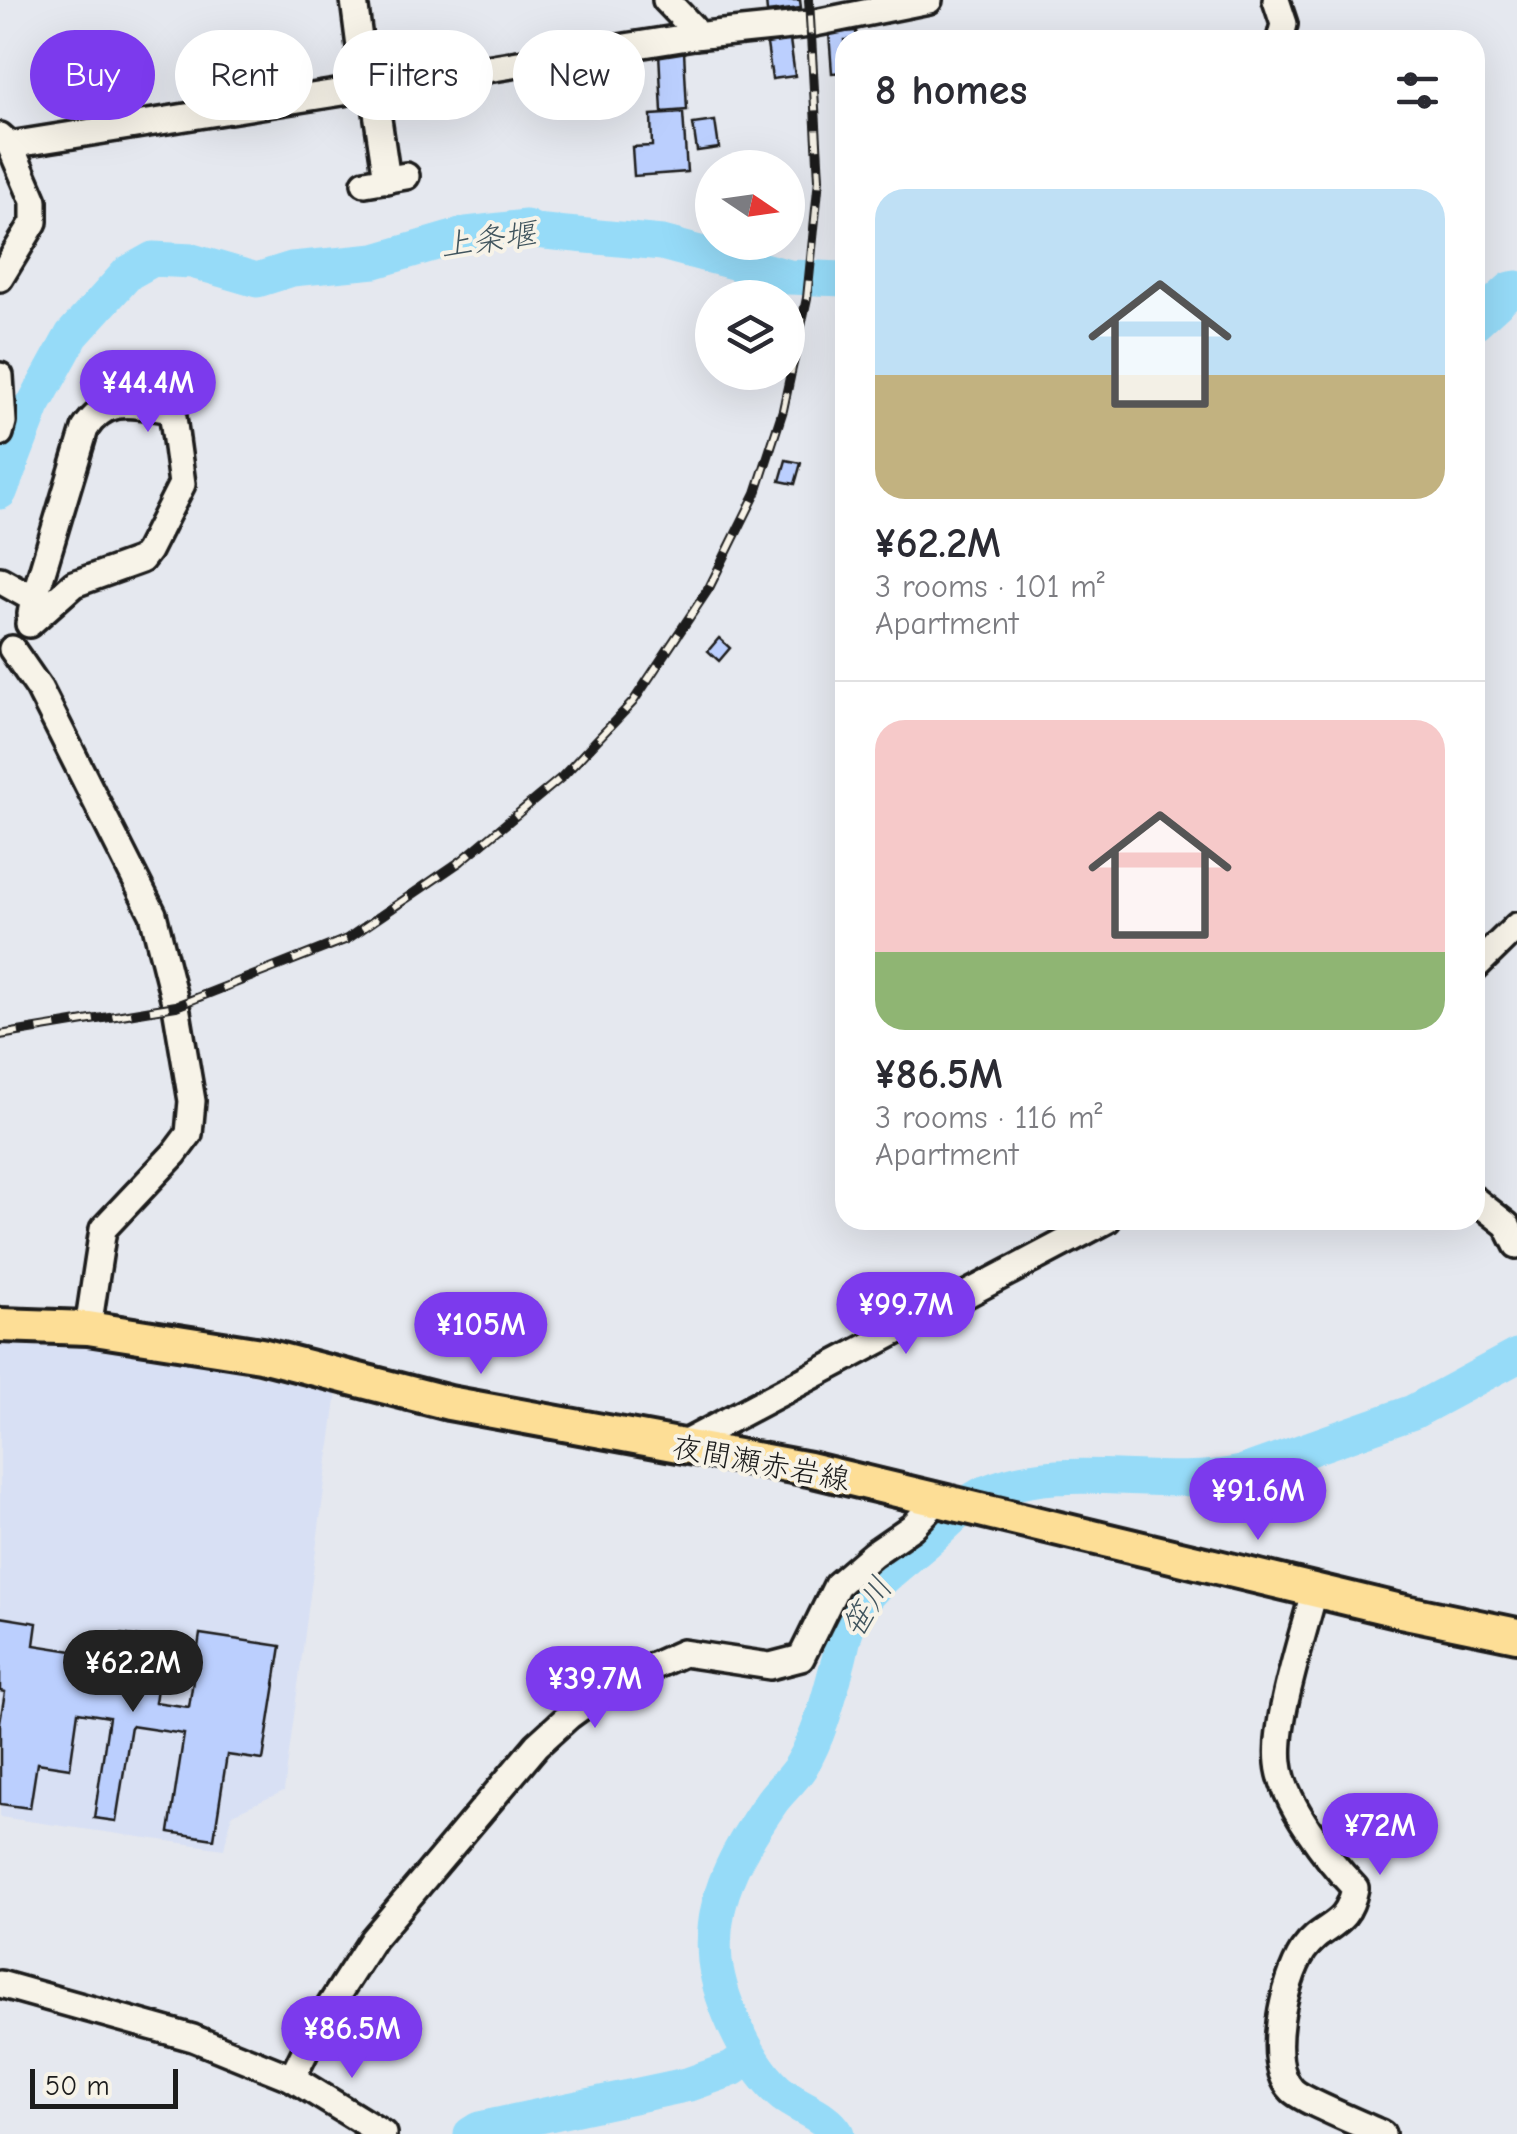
<!DOCTYPE html>
<meta charset="utf-8">
<style>
body{margin:0;font-family:"Comic Neue","Klee One",sans-serif;background:#f7f7f7;color:#2b2b33;height:100vh;display:flex;flex-direction:column;font-size:38px;white-space:nowrap}
*{box-sizing:border-box;margin:0}
p{font-size:32px;color:#7c7c81}
.icon{flex:none;width:55px;height:55px;fill:none;stroke:currentColor;stroke-width:2;stroke-linecap:round;stroke-linejoin:round}
.map{position:relative;flex:1;overflow:hidden}
.drawer{position:absolute;left:835px;top:30px;width:650px;height:1200px;display:flex;flex-direction:column;background:#fff;border-radius:30px;box-shadow:0 10px 40px #0002}
.drawer>*{flex:none}
.top-card{position:absolute;left:30px;top:30px;width:655px;height:90px;display:flex;gap:20px}
.needle{width:65px;rotate:103deg}
.tools{position:absolute;left:695px;top:150px;display:grid;gap:20px}
.tools a{display:grid;place-items:center;width:110px;height:110px;border-radius:50%;background:#fff;box-shadow:0 10px 40px #0002;font-size:50px}
.scale{position:absolute;left:30px;bottom:25px;width:148px;box-sizing:border-box;padding-left:10px;border:5px solid #1c1c1c;border-top:0;font-size:28px;line-height:35px;white-space:nowrap;color:#1c1c1c;-webkit-text-stroke:8px #f7f3e8;paint-order:stroke}
.price{position:absolute;translate:-50% -85px;padding:0 22px;border-radius:35px;background:#7c3aed;color:#fff;font-size:32px;line-height:65px;filter:drop-shadow(0 2px 5px #0008)}
.price::after{content:'';position:absolute;left:50%;top:60px;width:30px;height:22px;margin-left:-15px;background:inherit;clip-path:polygon(0 0,100% 0,50% 100%)}
.price.current{background:#222;color:#fff}
ul{padding:0;list-style:none}
li{display:grid;align-content:center;gap:20px;height:530px;padding:0 40px}
li+li{border-top:2px solid #e1e1e2}
li span{display:grid;place-items:center;height:310px;border-radius:30px;color:#555}
li>.icon{margin-inline-start:auto}
span .icon{width:180px;height:180px;fill:#fffc;stroke-width:1}
li b{font-size:42px}
h2{display:flex;justify-content:space-between;align-items:center;height:120px;padding:0 40px;font-size:42px}
.chip{padding:0 35px;border-radius:45px;background:#fff;box-shadow:0 10px 40px #0002;font-size:35px;line-height:90px}
.chip.current{background:#7c3aed;color:#fff}
.map>svg:first-child{display:block}
.built{fill:#d8e0f4}
.lines{fill:none;stroke-linecap:round;stroke-linejoin:round}
.river{stroke:#96dbf8;stroke-width:35}
.building{fill:#bbcffe;stroke:#1c1c1c;stroke-width:2.5}
.minor-casing{stroke:#1c1c1c;stroke-width:32}
.major-casing{stroke:#1c1c1c;stroke-width:40}
.minor{stroke:#f7f3e8;stroke-width:25}
.major{stroke:#fdde96;stroke-width:32}
.rail-casing{stroke:#1c1c1c;stroke-width:10}
.rail{stroke:#f7f3e8;stroke-width:6;stroke-dasharray:19;stroke-linecap:butt}
.labels{text-anchor:middle;stroke-width:8;stroke-linejoin:round;paint-order:stroke}
.street-label{font-size:30px;fill:#1c1c1c;stroke:#f7f3e8}
.water-label{font-size:32px;font-style:italic;fill:#41555e;stroke:#f7f3e8}
</style>
<div class="map">
<svg width="1517" height="2134" viewBox="0 0 1517 2134">
<rect width="100%" height="100%" fill="#e5e8ef"/>
<filter id="ink" filterUnits="userSpaceOnUse"><feTurbulence type="fractalNoise" baseFrequency=".01" numOctaves="2"/><feDisplacementMap in="SourceGraphic" scale="20" xChannelSelector="R" yChannelSelector="G"/><feConvolveMatrix kernelMatrix="1 2 1 2 8 2 1 2 1" color-interpolation-filters="sRGB"/></filter>
<g filter="url(#ink)">
<!-- built -->
<path class="built" d="M 88,1341 L 337,1392 L 284,1791 L 232,1814 L 224,1849 L 0,1817 L 0,1342 Z"/>
<g class="lines">
<!-- river -->
<g class="river">
<path d="M 1475,322 L 1511,289 L 1517,288"/>
<path d="M 0,492 L 33,406 L 72,335 L 128,273 L 153,259 L 192,261 L 257,280 L 292,269 L 375,261 L 467,234 L 526,227 L 534,231 L 662,243 L 789,277 L 845,279"/>
<path d="M 471,2134 L 479,2129 L 690,2084 L 732,2069 L 750,2056"/>
<path d="M 837,2134 C 826,2115 800,2108 783,2095 C 750,2069 720,2002 715,1961 C 709,1898 738,1850 772,1801 C 781,1789 793,1779 801,1766 C 821,1733 829,1696 839,1659 C 842,1647 844,1633 849,1622 C 869,1584 896,1568 927,1541 C 944,1527 965,1502 985,1493 C 1067,1458 1156,1491 1241,1473 L 1413,1412 L 1517,1356"/>
</g>
</g>
<!-- building -->
<g class="building">
<path d="M 766,0 L 800,0 L 801,8 L 767,12 Z"/>
<path d="M 856,31 L 857,40 L 845,40 L 845,72 L 832,73 L 829,33 Z"/>
<path d="M 790,40 L 795,76 L 772,79 L 767,44 Z"/>
<path d="M 684,51 L 687,110 L 662,112 L 659,52 Z"/>
<path d="M 683,113 L 687,172 L 634,176 L 632,147 L 652,146 L 651,115 Z"/>
<path d="M 715,121 L 719,148 L 697,151 L 693,124 Z"/>
<path d="M 786,460 L 801,463 L 795,484 L 780,481 Z"/>
<path d="M 719,638 L 730,648 L 719,661 L 708,651 Z"/>
<path d="M 0,1617 L 37,1623 L 34,1645 L 117,1658 L 121,1634 L 164,1641 L 155,1702 L 189,1707 L 200,1634 L 281,1646 L 263,1760 L 227,1755 L 214,1839 L 169,1832 L 184,1734 L 131,1726 L 116,1821 L 94,1818 L 109,1717 L 78,1712 L 70,1768 L 37,1763 L 30,1808 L 0,1804 L 0,1722 L 5,1692 L 0,1691 Z"/>
</g>
<g class="lines">
<defs>
<g id="minor">
<path d="M 354,0 L 365,86"/>
<path d="M 666,0 L 691,26 L 694,36"/>
<path d="M 1276,0 L 1284,24 L 1280,40"/>
<path d="M 373,85 L 387,180"/>
<path d="M 0,136 L 10,145 L 694,36 L 810,24 L 929,0"/>
<path d="M 365,183 L 406,176"/>
<path d="M 0,278 L 34,222 L 34,201 L 10,145"/>
<path d="M 0,376 L 3,422 L 0,433"/>
<path d="M 0,580 L 34,599 L 31,614"/>
<path d="M 29,624 L 74,584 L 141,560 L 148,551 L 182,484 L 172,410 C 136,405 107,394 85,429 L 34,599"/>
<path d="M 12,649 L 39,688 L 153,914 L 176,1006 L 192,1101 L 189,1134 L 174,1154 L 103,1229 L 88,1328"/>
<path d="M 1475,967 L 1517,926"/>
<path d="M 1475,1200 L 1507,1225 L 1517,1245"/>
<path d="M 678,1447 L 1107,1220"/>
<path d="M 1315,1588 C 1304,1633 1274,1720 1279,1763 C 1282,1801 1329,1861 1355,1888 C 1347,1930 1323,1922 1303,1951 C 1284,1980 1265,2063 1292,2090 C 1301,2100 1364,2125 1382,2134"/>
<path d="M 0,1984 L 193,2038 L 292,2078 L 383,2134"/>
<path d="M 292,2078 L 321,2020 L 373,1939 L 537,1745 L 569,1716 L 613,1684 L 683,1653 L 770,1666 L 801,1658 L 837,1585 L 873,1554 L 912,1527 L 938,1500"/>
</g>
<path id="major" d="M 0,1325 L 88,1328 L 261,1355 L 449,1403 L 809,1469 L 1401,1611 L 1517,1635"/>
</defs>
<!-- minor casing -->
<use href="#minor" class="minor-casing"/>
<!-- major casing -->
<use href="#major" class="major-casing"/>
<!-- minor -->
<use href="#minor" class="minor"/>
<!-- major -->
<use href="#major" class="major"/>
<defs>
<path id="rail" d="M 0,1035 L 176,1006 L 347,939 L 461,861 L 562,777 L 633,702 L 709,588 L 756,493 L 783,410 L 807,298 L 819,179 L 809,0"/>
</defs>
<!-- rail casing -->
<use href="#rail" class="rail-casing"/>
<!-- rail -->
<use href="#rail" class="rail"/>
</g>
</g>
<g class="labels">
<!-- street labels -->
<g class="street-label">
<text transform="translate(761 1463) rotate(11)" y="10">夜間瀬赤岩線</text>
</g>
<!-- water labels -->
<g class="water-label">
<text transform="translate(488 239) rotate(-8)" y="11">上条堰</text>
<text transform="translate(867 1607) rotate(-58)" y="11">笹川</text>
</g>
</g>
</svg>
<div class="tools">
<a><svg class="needle" viewBox="-14 -14 28 28"><path d="M0-13l5 13h-10z" fill="#e53935"/><path d="M0 13l5-13h-10z" fill="#7c7c81"/></svg></a>
<a><svg class="icon" aria-label="layers" viewBox="0 0 24 24"><path d="M12 4l9 5-9 5-9-5zM3 14l9 5 9-5"/></svg></a>
</div>
<div class="scale">50 m</div>
<b class="price" style="left:148px;top:435px">¥44.4M</b>
<b class="price" style="left:906px;top:1357px">¥99.7M</b>
<b class="price" style="left:481px;top:1377px">¥105M</b>
<b class="price" style="left:1258px;top:1543px">¥91.6M</b>
<b class="price current" style="left:133px;top:1715px">¥62.2M</b>
<b class="price" style="left:595px;top:1731px">¥39.7M</b>
<b class="price" style="left:1380px;top:1878px">¥72M</b>
<b class="price" style="left:352px;top:2081px">¥86.5M</b>
<div class="top-card">
<a class="chip current">Buy</a>
<a class="chip">Rent</a>
<a class="chip">Filters</a>
<a class="chip">New</a>
</div>
<section class="drawer">
<h2>8 homes<svg class="icon" aria-label="filters" viewBox="0 0 24 24"><path d="M4 7h16M4 17h16"/><circle cx="9" cy="7" r="2"/><circle cx="15" cy="17" r="2"/></svg></h2>
<ul>
<li><span style="background:linear-gradient(#bfe0f5 60%,#c2b280 0)"><svg class="icon" aria-label="home" viewBox="0 0 24 24"><path d="M3 11l9-7 9 7M6 9v11h12V9"/></svg></span><div><b>¥62.2M</b><p>3 rooms · 101 m²</p><p>Apartment</p></div></li>
<li><span style="background:linear-gradient(#f6c9c9 75%,#8fb573 0)"><svg class="icon" aria-label="home" viewBox="0 0 24 24"><path d="M3 11l9-7 9 7M6 9v11h12V9"/></svg></span><div><b>¥86.5M</b><p>3 rooms · 116 m²</p><p>Apartment</p></div></li>
</ul>
</section>
</div>
